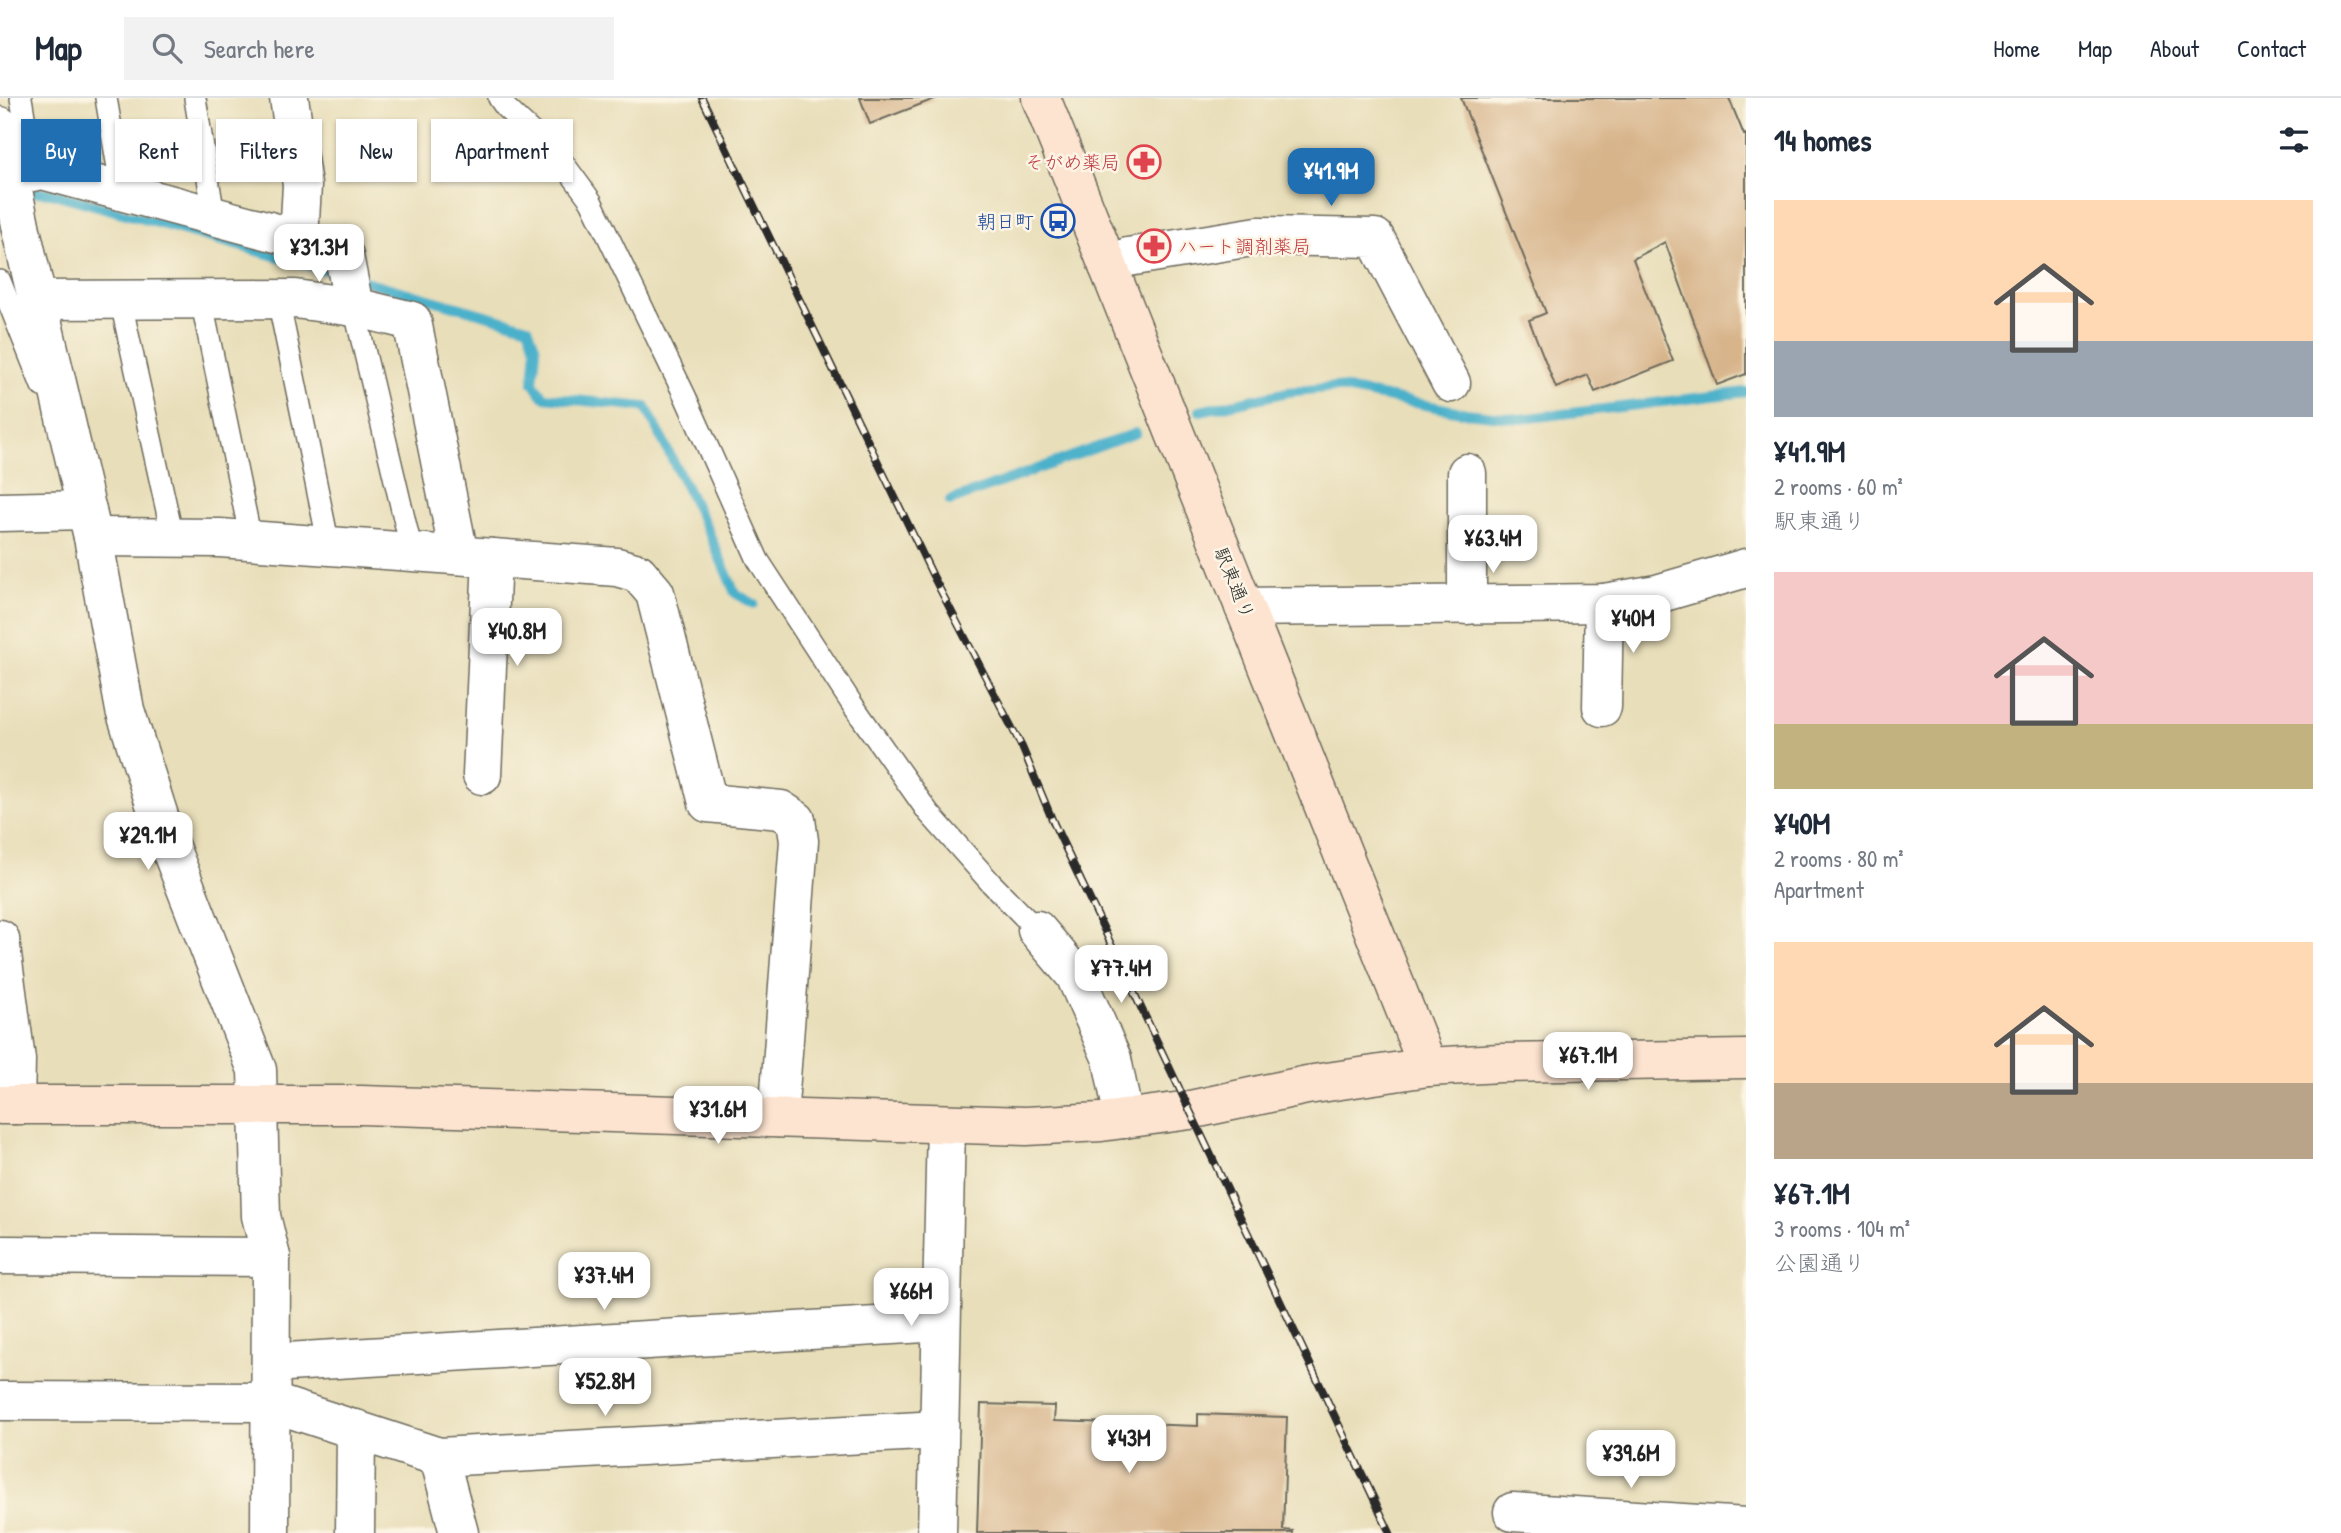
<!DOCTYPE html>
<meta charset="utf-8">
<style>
body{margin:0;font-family:"Patrick Hand","Klee One",sans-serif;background:#f2f2f3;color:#1f2937;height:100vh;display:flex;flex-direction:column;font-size:26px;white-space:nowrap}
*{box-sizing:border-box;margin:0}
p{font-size:23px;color:#747a83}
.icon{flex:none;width:38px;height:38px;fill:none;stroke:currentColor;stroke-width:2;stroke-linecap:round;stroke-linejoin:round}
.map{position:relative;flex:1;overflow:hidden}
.side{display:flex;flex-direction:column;background:#fff;width:595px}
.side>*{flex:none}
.top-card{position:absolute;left:21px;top:21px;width:665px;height:63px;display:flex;gap:14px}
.price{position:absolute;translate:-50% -60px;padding:0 16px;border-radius:14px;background:#fff;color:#222;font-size:23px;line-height:46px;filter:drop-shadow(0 2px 4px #0008)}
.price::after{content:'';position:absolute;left:50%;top:42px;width:21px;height:16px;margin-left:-10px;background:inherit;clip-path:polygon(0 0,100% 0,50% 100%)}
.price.current{background:#1f6fb2;color:#fff}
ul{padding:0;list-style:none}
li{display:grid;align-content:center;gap:14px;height:371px;padding:0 28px}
li span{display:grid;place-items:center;height:217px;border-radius:0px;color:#555}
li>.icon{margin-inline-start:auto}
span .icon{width:126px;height:126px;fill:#fffc;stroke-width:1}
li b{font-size:30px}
h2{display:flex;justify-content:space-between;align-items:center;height:84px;padding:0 28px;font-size:30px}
.pill{padding:0 24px;border-radius:0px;background:#fff;box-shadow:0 2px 5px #0004;font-size:24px;line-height:63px}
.pill.current{background:#1f6fb2;color:#fff}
header{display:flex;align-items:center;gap:42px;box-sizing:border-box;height:98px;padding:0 35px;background:#fff;border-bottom:2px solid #e0e1e3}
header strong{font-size:33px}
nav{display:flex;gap:38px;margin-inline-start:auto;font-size:24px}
.search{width:490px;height:63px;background:#f2f2f3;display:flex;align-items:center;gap:18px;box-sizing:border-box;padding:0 24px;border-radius:0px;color:#747a83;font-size:26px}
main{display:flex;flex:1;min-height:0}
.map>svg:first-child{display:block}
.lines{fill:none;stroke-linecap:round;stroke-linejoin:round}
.stream{stroke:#4bb1ca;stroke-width:10}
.building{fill:#d7b48a}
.lane-casing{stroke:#6d6a5d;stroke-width:24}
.street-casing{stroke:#6d6a5d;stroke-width:41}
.secondary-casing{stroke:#6d6a5d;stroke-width:41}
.lane{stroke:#fff;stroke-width:21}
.street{stroke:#fff;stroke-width:38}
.secondary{stroke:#fde4d0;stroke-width:38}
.rail-casing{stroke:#2b2b2b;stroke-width:8}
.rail{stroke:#fcf5e5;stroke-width:5;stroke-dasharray:16;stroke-linecap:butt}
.labels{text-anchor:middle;stroke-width:5;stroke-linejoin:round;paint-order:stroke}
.health-label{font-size:19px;fill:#be3a42;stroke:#fcf5e5;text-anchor:end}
.transit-label{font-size:19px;fill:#164399;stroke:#fcf5e5;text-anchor:end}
.street-label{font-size:19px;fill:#2b2b2b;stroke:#fcf5e5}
</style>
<header>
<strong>Map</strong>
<div class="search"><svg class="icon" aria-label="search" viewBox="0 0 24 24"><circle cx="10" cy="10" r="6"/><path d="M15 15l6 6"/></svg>Search here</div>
<nav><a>Home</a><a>Map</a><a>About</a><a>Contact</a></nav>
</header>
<main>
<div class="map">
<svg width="1746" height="1435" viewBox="0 0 1746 1435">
<rect width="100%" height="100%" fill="#fcf5e5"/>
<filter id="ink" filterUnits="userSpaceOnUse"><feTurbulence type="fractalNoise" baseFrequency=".0143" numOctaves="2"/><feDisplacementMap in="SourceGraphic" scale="14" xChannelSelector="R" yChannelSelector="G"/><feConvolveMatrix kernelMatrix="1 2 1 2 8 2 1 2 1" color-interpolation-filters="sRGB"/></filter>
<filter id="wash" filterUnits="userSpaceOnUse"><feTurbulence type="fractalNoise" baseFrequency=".00686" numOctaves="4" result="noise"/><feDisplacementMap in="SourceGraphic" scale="28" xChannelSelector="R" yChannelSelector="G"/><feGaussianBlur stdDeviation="1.57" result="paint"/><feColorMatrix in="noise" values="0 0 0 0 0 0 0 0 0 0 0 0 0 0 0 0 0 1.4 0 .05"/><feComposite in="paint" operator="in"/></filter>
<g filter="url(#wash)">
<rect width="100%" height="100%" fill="#e8deb9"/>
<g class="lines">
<!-- stream -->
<g class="stream">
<path d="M 20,97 L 35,94 L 51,95 L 339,176"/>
<path d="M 358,181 L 528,229 L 536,251 L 533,285 L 544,299 L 646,309 L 709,435 L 735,495 L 754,506"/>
<path d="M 1200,313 L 1288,294 L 1335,289 L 1466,315 L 1520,321 L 1746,294"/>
<path d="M 950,403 L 1136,335"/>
</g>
</g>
<g id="blocks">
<!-- building -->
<g class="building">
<path d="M 860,0 L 937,0 L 870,26 Z"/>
<path d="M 1461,0 L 1729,0 L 1744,37 L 1746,36 L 1746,276 L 1717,287 L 1665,144 L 1633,161 L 1673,263 L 1595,294 L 1588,277 L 1556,290 L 1529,222 L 1546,215 Z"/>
<path d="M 981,1306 L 1055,1308 L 1054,1323 L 1198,1328 L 1198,1316 L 1287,1319 L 1283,1432 L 1293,1433 L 1293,1435 L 977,1435 Z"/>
</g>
</g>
</g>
<g filter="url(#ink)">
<use href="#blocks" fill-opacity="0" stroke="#6d6a5d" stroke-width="2"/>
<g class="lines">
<defs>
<g id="lane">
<path d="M 21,0 L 33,73"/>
<path d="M 106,0 L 122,93"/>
<path d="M 195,0 L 214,118"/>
<path d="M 499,0 L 506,10 L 561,62 L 591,103 L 685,298 L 758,462 L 852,606 L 928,714 L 991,785 L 1037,832"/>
<path d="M 0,183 L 42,288"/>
<path d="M 120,200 L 173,440"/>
<path d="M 201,201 L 251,442"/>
<path d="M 278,201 L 329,448"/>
<path d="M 354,209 L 412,454"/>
</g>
<g id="street">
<path d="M 289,0 L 302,87 L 299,141"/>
<path d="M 0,28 L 21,132 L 93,439 L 125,612 L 164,734 L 257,972 L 261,1118 L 271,1159 L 270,1435"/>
<path d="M 0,80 L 42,72 L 299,141 L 344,158 L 354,209"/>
<path d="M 1108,168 L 1128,159 L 1258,138 L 1375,140 L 1451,285"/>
<path d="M 38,202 L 295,201 L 354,209 L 412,223 L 459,457"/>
<path d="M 1467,375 L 1467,507"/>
<path d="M 0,414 L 87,412"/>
<path d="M 93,439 L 220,440 L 617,469 L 638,475 L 655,495 L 708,705 L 781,712 L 796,722 L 799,743 L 778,1020"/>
<path d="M 1244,509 L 1604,505 L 1657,496 L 1746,470"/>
<path d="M 1602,609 L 1604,505"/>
<path d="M 482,677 L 492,460"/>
<path d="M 1037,832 L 1075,877 L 1112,961 L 1124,1021"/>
<path d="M 0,841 L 16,962 L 15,1007"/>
<path d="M 0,1157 L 271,1159"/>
<path d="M 271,1265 L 941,1224"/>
<path d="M 0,1303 L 270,1304 L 439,1359 L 939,1332"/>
<path d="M 439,1359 L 459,1435"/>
<path d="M 1513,1414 L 1746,1429"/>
<path d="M 355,1435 L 356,1331"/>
<path d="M 937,1435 L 946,1026"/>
</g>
<g id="secondary">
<path d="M 1041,0 L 1428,969"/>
<path d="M 0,1007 L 361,1007 L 1026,1028 L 1101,1024 L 1190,1012 L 1307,987 L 1428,969 L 1500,965 L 1746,961"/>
</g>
</defs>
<!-- lane casing -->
<use href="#lane" class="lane-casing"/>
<!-- street casing -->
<use href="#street" class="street-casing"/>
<!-- secondary casing -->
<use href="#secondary" class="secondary-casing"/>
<!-- lane -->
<use href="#lane" class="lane"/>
<!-- street -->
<use href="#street" class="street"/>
<!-- secondary -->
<use href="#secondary" class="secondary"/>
<defs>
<path id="rail" d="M 702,0 L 933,478 L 1022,649 L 1054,726 L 1390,1435"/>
</defs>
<!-- rail casing -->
<use href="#rail" class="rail-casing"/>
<!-- rail -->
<use href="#rail" class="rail"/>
</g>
</g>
<!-- icons -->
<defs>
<symbol id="pharmacy-ring" viewBox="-11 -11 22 22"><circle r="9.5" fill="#fcf5e5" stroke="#e0444e" stroke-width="1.5"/><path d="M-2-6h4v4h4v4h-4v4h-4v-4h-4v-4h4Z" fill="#e0444e"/></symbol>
<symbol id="bus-ring" viewBox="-11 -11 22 22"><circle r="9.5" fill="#fcf5e5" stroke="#1a4fb4" stroke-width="1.5"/><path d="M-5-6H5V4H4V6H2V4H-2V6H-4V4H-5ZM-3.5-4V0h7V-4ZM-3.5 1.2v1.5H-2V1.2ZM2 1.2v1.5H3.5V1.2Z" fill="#1a4fb4"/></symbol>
</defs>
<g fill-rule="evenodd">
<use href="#pharmacy-ring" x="1125" y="45" width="38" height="38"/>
<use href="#bus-ring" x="1039" y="104" width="38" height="38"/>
<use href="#pharmacy-ring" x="1135" y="129" width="38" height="38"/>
</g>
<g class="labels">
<!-- health labels -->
<g class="health-label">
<text x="1120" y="71">そがめ薬局</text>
<text x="1178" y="155" text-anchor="start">ハート調剤薬局</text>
</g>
<!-- transit labels -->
<g class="transit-label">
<text x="1034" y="130">朝日町</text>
</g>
<!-- street labels -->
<g class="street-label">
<text transform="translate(1235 485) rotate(68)" y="7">駅東通り</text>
</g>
</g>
</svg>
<b class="price current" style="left:1331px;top:110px">¥41.9M</b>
<b class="price" style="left:319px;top:186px">¥31.3M</b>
<b class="price" style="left:1493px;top:477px">¥63.4M</b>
<b class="price" style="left:1633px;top:557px">¥40M</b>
<b class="price" style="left:517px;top:570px">¥40.8M</b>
<b class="price" style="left:148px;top:774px">¥29.1M</b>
<b class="price" style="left:1121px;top:907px">¥77.4M</b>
<b class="price" style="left:1588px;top:994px">¥67.1M</b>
<b class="price" style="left:718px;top:1048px">¥31.6M</b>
<b class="price" style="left:604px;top:1214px">¥37.4M</b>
<b class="price" style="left:911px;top:1230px">¥66M</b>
<b class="price" style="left:605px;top:1320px">¥52.8M</b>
<b class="price" style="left:1129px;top:1377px">¥43M</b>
<b class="price" style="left:1631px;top:1392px">¥39.6M</b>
<div class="top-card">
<a class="pill current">Buy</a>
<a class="pill">Rent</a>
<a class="pill">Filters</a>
<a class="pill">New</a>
<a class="pill">Apartment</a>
</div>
</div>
<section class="side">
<h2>14 homes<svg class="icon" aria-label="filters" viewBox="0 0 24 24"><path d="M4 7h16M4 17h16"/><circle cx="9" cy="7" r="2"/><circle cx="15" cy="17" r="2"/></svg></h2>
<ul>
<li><span style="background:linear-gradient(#ffd9b3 65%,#9aa5b1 0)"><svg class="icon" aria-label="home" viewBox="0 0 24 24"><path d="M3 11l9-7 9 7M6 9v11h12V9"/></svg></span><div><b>¥41.9M</b><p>2 rooms · 60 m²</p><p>駅東通り</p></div></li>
<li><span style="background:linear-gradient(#f6c9c9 70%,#c2b280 0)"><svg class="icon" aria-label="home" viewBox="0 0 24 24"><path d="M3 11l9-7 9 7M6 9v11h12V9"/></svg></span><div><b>¥40M</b><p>2 rooms · 80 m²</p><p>Apartment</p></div></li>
<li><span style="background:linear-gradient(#ffd9b3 65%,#b9a48a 0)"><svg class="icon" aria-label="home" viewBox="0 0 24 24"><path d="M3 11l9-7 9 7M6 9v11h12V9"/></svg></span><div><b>¥67.1M</b><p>3 rooms · 104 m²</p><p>公園通り</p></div></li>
</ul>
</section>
</main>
